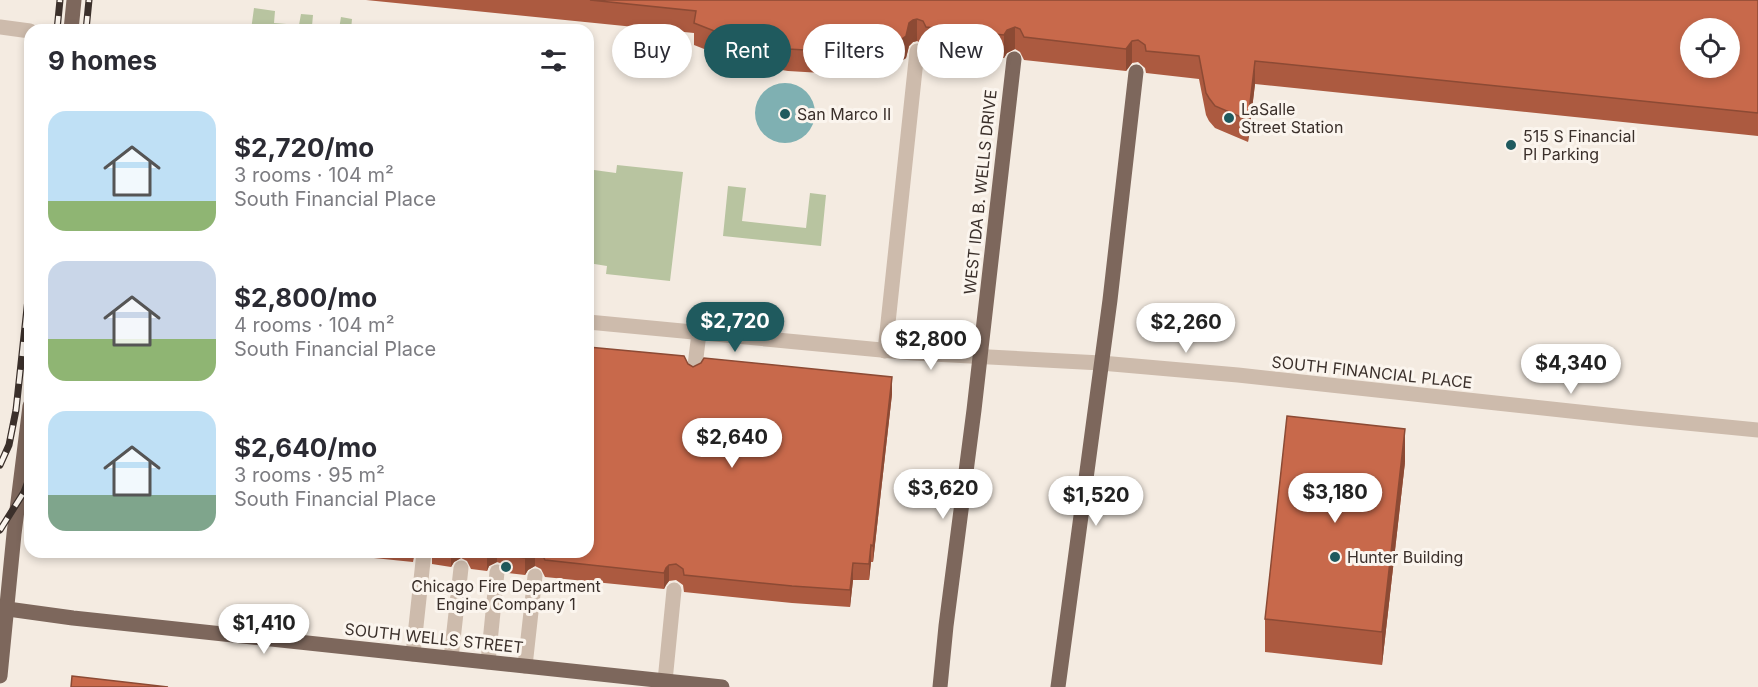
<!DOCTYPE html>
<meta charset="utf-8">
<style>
body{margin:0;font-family:Inter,sans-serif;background:#f2f2f3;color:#2b2b33;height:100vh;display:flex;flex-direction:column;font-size:22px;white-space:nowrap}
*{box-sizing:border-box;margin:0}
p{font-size:20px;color:#7c7c81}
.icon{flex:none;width:33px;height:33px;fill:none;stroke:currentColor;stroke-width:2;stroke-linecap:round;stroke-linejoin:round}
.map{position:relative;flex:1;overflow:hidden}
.details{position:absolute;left:24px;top:24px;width:570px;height:534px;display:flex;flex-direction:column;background:#fff;border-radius:18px;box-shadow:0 3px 9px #0003}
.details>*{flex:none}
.banner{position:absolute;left:612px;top:24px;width:570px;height:54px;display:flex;gap:12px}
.tools{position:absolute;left:1680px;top:18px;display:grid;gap:12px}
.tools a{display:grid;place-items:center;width:60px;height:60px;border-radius:50%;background:#fff;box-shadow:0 3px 9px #0003;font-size:30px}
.price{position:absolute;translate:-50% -51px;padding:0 14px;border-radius:21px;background:#fff;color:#222;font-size:20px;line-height:39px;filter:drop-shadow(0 2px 3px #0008)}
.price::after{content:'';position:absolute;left:50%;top:36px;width:18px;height:14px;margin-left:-9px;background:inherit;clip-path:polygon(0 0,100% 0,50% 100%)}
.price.on{background:#1f5a5e;color:#fff}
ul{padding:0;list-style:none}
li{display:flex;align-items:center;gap:18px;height:150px;padding:0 24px}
li span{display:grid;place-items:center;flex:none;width:168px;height:120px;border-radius:18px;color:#555}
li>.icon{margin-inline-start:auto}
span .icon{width:72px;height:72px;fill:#fffc;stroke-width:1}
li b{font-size:26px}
h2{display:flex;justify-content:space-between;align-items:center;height:72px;padding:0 24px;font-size:26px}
.pill{padding:0 21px;border-radius:27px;background:#fff;box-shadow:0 3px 9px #0003;font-size:21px;line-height:54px}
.pill.on{background:#1f5a5e;color:#fff}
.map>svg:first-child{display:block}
.green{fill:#b8c4a0}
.water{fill:#7fb0b2}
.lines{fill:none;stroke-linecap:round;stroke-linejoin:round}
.minor{stroke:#cdbbac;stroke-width:15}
.major{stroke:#7d675c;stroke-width:15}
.rail-casing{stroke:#3b302b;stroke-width:7}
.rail{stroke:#fbf5ee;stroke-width:4.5;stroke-dasharray:14;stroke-linecap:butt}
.wall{fill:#ac5a40}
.shaded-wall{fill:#8c4a34}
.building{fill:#c8694b;stroke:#8c4a34;stroke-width:1.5;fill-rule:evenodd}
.poi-dot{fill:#1f5a5e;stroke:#fbf5ee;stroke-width:2}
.labels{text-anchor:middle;stroke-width:6;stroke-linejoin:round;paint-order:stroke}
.poi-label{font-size:16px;fill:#3b302b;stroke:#fbf5ee;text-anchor:start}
.street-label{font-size:16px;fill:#3b302b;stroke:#fbf5ee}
</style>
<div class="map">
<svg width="1758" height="687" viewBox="0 0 1758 687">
<rect width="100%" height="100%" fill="#f4ebe1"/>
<!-- green -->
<g class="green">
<path d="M 254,8 L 275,11 L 274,23 L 299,25 L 301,14 L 313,15 L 312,26 L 339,29 L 341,17 L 352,19 L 351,30 L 251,30 Z"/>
<path d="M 617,165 L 683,172 L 670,281 L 606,274 L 607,266 L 588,263 L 588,226 L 594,170 L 616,173 Z"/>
<path d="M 728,186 L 746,188 L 742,221 L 806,228 L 810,193 L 826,195 L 821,246 L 723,236 Z"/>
</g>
<!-- water -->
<circle class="water" cx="785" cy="113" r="30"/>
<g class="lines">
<!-- minor -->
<g class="minor">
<path d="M 0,27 L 30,31"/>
<path d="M 588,322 L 913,353 L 1101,363 L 1238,375 L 1635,418 L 1758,430"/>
<path d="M 885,351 L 917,51"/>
<path d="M 694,374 L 699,333"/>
<path d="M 413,654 L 424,552"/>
<path d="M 451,658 L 461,568"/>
<path d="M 488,662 L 497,572"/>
<path d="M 525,666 L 535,576"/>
<path d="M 665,681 L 674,590"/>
</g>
<!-- major -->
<g class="major">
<path d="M 71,30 L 74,0"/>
<path d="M 0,608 L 73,618 L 722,687"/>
<path d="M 0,676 L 14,534 L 30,406"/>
<path d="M 940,687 L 946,626 L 974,410 L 1014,59"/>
<path d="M 1058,687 L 1110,300 L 1136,72"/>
</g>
<defs>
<g id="rail">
<path d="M 57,30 L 60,0"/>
<path d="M 86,30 L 89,0"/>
<path d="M 0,465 L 9,445 L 16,410 L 30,280"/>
<path d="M 0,530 L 24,492 L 30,476"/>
</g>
</defs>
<!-- rail casing -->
<use href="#rail" class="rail-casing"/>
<!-- rail -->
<use href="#rail" class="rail"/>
</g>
<!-- wall -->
<g class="wall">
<path d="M 366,0 L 1758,0 L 1758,136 L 1255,84 L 1248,142 L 1215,128 L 1209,121 L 1206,115 L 1199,79 L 1146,73 L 1145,68 L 1138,62 L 1132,63 L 1126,71 L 1024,60 L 1020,52 L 1015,49 L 1007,53 L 1004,58 L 926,50 L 923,44 L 917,41 L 913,42 L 909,46 L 906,58 L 890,69 L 855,73 L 822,73 L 788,71 L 758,66 L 727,58 L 694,45 L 694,33 Z"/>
<path d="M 688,364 L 693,367 L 892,394 L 873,562 L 871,562 L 869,580 L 853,580 L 850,607 L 792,603 L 684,592 L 683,585 L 676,580 L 669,581 L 666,585 L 664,589 L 545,577 L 541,569 L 535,566 L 528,570 L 525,575 L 507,573 L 503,564 L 497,562 L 489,566 L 487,571 L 471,569 L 467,561 L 461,558 L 454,562 L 451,567 L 432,564 L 432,552 L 588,552 Z"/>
<path d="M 1405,462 L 1382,665 L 1265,652 L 1265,619 Z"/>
<path d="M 315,552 L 415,552 L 413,562 Z"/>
</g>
<!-- shaded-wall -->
<g class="shaded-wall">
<path d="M 917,19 L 917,41 L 913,42 L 909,46 L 906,58 L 890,69 L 890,47 L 909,23 L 913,20 Z"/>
<path d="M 1015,27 L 1015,49 L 1007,53 L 1004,58 L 1004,35 L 1007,30 Z"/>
<path d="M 1132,41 L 1132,63 L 1126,71 L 1126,49 Z"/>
<path d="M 1255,61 L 1255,84 L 1248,142 L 1248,120 Z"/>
<path d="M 892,377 L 892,394 L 873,562 L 873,546 Z"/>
<path d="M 1405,429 L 1405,462 L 1382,665 L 1382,632 Z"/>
<path d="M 871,545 L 871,562 L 869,580 L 869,564 Z"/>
<path d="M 451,552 L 461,552 L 461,558 L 454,562 L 451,567 Z"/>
<path d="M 488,552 L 497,552 L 497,562 L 489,566 L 487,571 L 487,554 Z"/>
<path d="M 530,552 L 535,552 L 535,566 L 528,570 L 525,575 L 525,558 L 528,553 Z"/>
<path d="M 853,563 L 853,580 L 850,607 L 850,590 Z"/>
<path d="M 669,565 L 669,581 L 666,585 L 664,589 L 664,573 L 666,568 Z"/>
</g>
<!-- building -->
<g class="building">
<path d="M 590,0 L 1758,0 L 1758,113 L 1255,61 L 1248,120 L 1215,106 L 1209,98 L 1206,93 L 1199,56 L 1146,51 L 1145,45 L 1138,40 L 1132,41 L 1126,49 L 1024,37 L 1020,29 L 1015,27 L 1007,30 L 1004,35 L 926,27 L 923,21 L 917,19 L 913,20 L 909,23 L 906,36 L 890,47 L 855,51 L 822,51 L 788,49 L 758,44 L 727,36 L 694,23 L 696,11 ZM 1690,28 L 1730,28 L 1730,68 L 1690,68 Z"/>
<path d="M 588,347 L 684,356 L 688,364 L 693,367 L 701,363 L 704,358 L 892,377 L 873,546 L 871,545 L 869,564 L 853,563 L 850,590 L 792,586 L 684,575 L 683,569 L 676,564 L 669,565 L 666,568 L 664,573 L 545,560 L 541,552 L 588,552 Z"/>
<path d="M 1287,416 L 1405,429 L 1382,632 L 1265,619 Z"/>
<path d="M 471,552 L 488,552 L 487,554 Z"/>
<path d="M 505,552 L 530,552 L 528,553 L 525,558 L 507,556 Z"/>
<path d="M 72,676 L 168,687 L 71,687 Z"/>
</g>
<!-- markers -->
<g class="poi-dot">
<circle cx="785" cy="114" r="6"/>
<circle cx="1229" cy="118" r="6"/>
<circle cx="1511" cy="145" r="6"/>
<circle cx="1335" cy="557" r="6"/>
<circle cx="506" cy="567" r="6"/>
</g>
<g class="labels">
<!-- poi labels -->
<g class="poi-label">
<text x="1241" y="115">LaSalle<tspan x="1241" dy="18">Street Station</tspan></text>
<text x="797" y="120">San Marco II</text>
<text x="1523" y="142">515 S Financial<tspan x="1523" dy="18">Pl Parking</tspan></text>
<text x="1347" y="563">Hunter Building</text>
<text x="506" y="592" text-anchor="middle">Chicago Fire Department<tspan x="506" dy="18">Engine Company 1</tspan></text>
</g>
<!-- street labels -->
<g class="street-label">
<text transform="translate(980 192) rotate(-84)" y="6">WEST IDA B. WELLS DRIVE</text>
<text transform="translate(1372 372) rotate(6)" y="6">SOUTH FINANCIAL PLACE</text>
<text transform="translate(434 638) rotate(6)" y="6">SOUTH WELLS STREET</text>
</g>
</g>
</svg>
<div class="tools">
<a><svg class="icon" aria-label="locate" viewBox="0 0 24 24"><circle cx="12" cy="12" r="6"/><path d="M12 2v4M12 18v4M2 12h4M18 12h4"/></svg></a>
</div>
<b class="price on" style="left:735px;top:353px">$2,720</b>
<b class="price" style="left:1186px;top:354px">$2,260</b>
<b class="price" style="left:931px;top:371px">$2,800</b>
<b class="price" style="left:1571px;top:395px">$4,340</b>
<b class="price" style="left:732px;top:469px">$2,640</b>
<b class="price" style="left:943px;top:520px">$3,620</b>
<b class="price" style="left:1335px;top:524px">$3,180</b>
<b class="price" style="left:1096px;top:527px">$1,520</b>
<b class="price" style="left:264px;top:655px">$1,410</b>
<div class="banner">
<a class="pill">Buy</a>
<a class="pill on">Rent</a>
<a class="pill">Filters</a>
<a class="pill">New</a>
</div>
<section class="details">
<h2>9 homes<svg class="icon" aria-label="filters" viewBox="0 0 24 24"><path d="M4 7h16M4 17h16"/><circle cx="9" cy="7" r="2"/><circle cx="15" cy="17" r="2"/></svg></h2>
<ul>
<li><span style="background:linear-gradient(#bfe0f5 75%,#8fb573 0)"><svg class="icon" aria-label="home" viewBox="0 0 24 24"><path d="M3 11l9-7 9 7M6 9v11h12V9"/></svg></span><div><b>$2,720/mo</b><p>3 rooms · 104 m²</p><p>South Financial Place</p></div></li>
<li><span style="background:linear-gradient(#c9d6e8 65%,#8fb573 0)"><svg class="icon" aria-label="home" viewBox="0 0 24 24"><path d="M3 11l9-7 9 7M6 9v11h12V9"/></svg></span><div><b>$2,800/mo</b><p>4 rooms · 104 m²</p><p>South Financial Place</p></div></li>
<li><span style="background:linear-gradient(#bfe0f5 70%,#7fa58c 0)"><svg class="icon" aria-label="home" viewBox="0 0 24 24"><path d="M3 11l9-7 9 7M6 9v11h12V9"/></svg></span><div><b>$2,640/mo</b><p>3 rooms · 95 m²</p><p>South Financial Place</p></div></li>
</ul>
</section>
</div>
